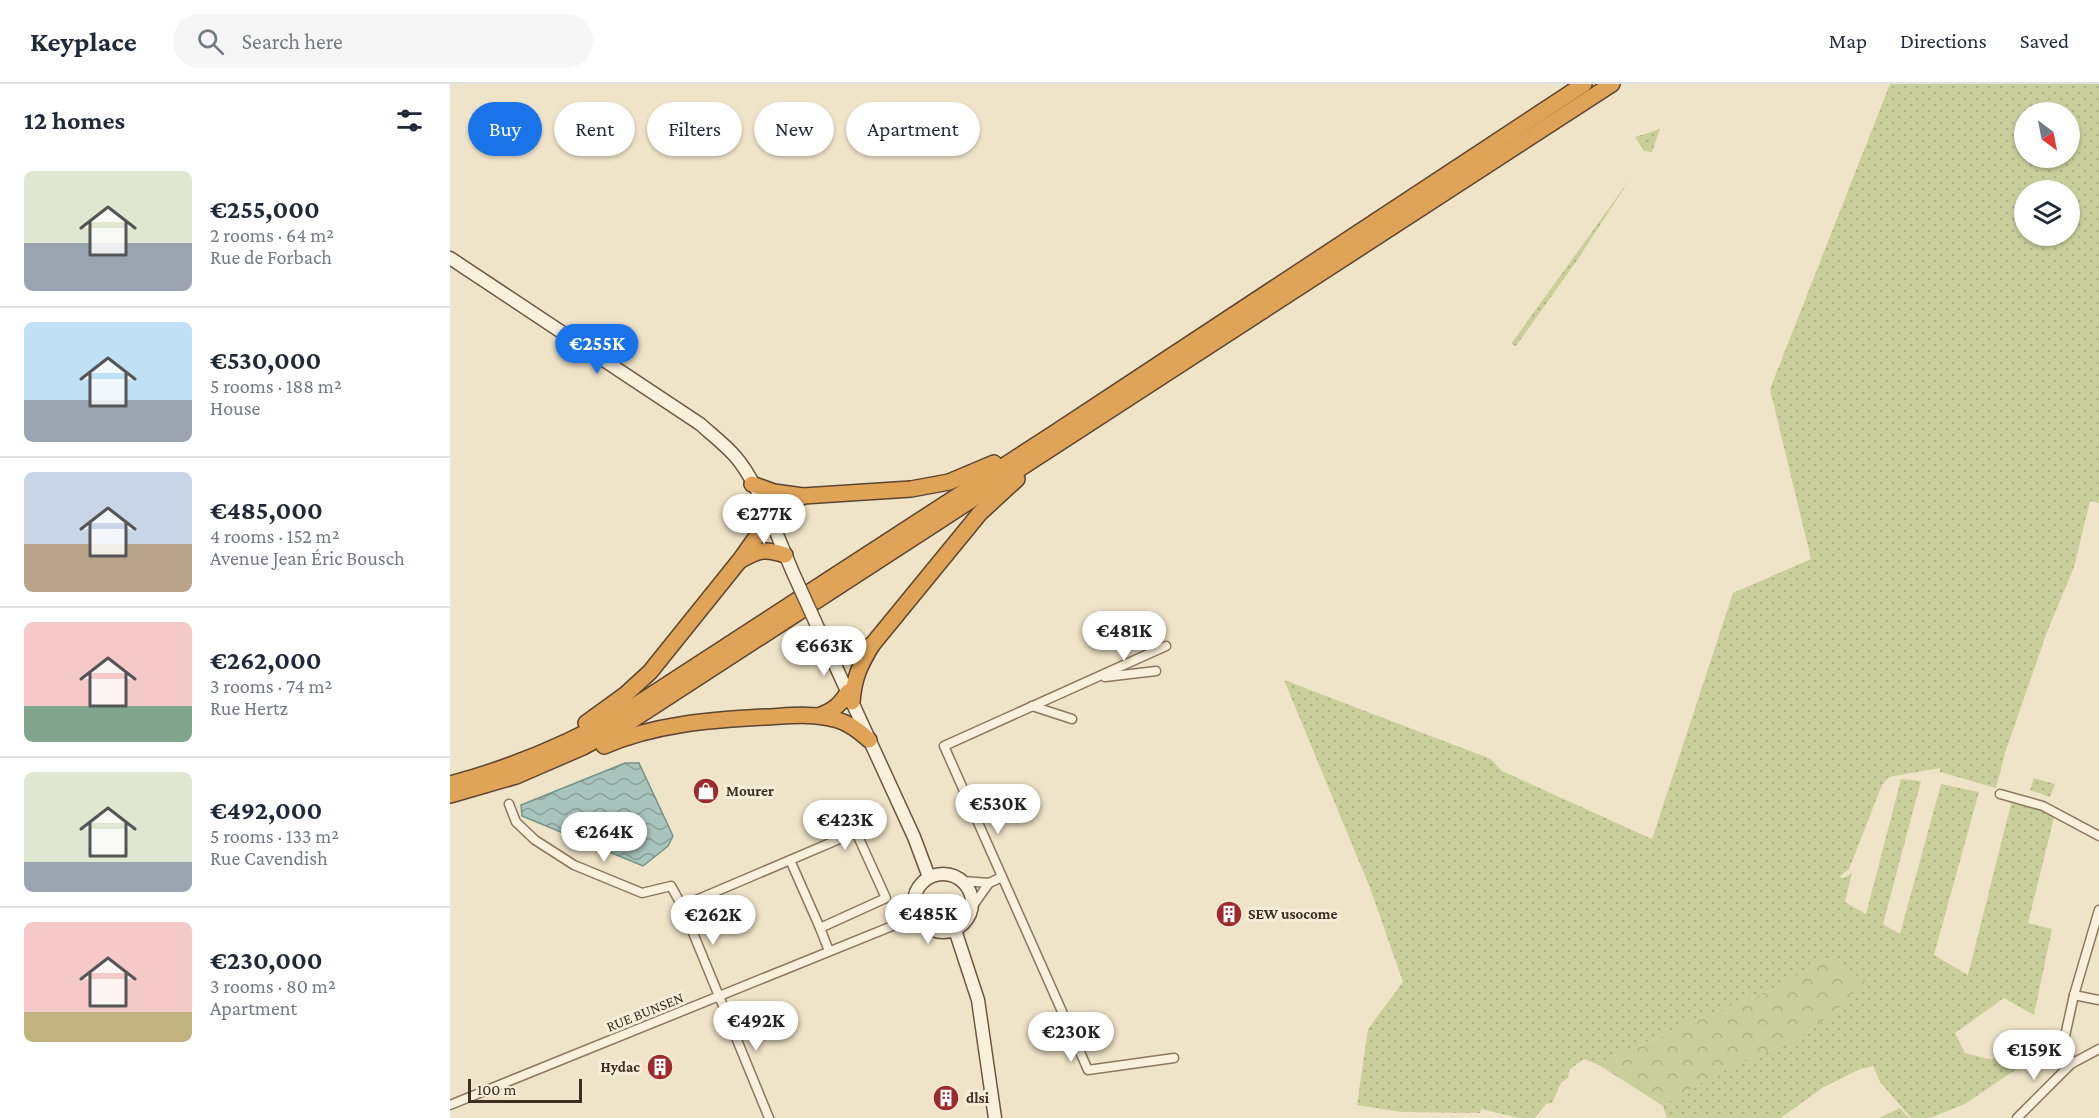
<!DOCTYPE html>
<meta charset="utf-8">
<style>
body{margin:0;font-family:"Crimson Pro",serif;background:#f6f6f7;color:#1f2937;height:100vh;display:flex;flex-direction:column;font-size:22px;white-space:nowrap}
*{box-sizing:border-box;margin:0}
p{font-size:20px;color:#747a83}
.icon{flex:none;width:33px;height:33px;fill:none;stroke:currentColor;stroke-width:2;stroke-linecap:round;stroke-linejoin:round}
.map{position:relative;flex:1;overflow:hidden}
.details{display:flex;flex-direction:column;background:#fff;width:450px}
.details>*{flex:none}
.banner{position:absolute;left:18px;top:18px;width:570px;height:54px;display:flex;gap:12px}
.needle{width:39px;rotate:148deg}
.fabs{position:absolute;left:1564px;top:18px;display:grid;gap:12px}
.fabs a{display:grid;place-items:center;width:66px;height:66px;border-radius:50%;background:#fff;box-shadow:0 2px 4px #0004;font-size:30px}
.scale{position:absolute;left:18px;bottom:15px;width:114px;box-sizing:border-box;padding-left:6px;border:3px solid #3d2e20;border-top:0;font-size:16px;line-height:21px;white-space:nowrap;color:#3d2e20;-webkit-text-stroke:4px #f7eed8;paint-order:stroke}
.price{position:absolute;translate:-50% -51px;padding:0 14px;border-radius:21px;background:#fff;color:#222;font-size:20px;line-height:39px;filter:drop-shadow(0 2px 3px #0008)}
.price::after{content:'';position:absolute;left:50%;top:36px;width:18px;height:14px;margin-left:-9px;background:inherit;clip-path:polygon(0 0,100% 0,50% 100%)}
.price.on{background:#1a73e8;color:#fff}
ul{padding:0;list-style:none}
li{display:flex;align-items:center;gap:18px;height:150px;padding:0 24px}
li+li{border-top:2px solid #e0e1e3}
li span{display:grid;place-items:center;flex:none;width:168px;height:120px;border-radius:9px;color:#555}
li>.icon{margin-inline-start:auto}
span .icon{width:72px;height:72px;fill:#fffc;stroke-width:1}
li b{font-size:26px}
h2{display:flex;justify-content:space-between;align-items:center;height:72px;padding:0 24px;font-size:26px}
.pill{padding:0 21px;border-radius:27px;background:#fff;box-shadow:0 2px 4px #0004;font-size:21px;line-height:54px}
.pill.on{background:#1a73e8;color:#fff}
header{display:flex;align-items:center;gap:36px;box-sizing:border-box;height:84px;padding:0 30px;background:#fff;border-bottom:2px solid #e0e1e3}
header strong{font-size:28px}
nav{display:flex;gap:33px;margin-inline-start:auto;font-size:21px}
.search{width:420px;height:54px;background:#f6f6f7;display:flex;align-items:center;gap:15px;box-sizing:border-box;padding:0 21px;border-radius:33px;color:#747a83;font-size:22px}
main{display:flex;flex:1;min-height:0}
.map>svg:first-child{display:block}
.grass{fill:url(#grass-dots);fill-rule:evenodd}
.forest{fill:url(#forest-crowns)}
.water{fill:url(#water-waves);stroke:#6f938a;stroke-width:1.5}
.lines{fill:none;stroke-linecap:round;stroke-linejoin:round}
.street-casing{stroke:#8d765c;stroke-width:11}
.secondary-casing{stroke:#6f573f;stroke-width:15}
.highway-casing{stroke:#5b4430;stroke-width:18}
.street{stroke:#faf1dc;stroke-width:8}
.secondary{stroke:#faf1dc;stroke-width:12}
.highway{stroke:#e0a458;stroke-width:15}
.secondary-bridge-casing{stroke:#6f573f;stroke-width:15;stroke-linecap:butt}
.secondary-bridge{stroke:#faf1dc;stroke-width:12}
.labels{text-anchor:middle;stroke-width:6;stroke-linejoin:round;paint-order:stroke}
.poi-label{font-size:15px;font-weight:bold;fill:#3d2e20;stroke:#f7eed8;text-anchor:start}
.street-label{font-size:15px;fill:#3d2e20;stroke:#f7eed8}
</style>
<header>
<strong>Keyplace</strong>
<div class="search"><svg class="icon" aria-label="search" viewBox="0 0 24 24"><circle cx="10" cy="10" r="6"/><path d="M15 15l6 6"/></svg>Search here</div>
<nav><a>Map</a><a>Directions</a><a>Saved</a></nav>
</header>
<main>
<section class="details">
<h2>12 homes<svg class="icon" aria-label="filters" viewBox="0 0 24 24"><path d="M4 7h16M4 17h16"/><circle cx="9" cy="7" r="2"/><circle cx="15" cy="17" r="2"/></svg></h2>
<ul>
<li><span style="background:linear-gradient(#dfe7d0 60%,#9aa5b1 0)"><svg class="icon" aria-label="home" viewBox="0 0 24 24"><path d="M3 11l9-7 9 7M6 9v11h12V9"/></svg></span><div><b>€255,000</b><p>2 rooms · 64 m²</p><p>Rue de Forbach</p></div></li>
<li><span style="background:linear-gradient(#bfe0f5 65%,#9aa5b1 0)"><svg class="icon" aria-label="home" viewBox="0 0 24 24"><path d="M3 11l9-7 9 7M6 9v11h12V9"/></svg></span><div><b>€530,000</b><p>5 rooms · 188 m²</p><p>House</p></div></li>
<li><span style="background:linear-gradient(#c9d6e8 60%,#b9a48a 0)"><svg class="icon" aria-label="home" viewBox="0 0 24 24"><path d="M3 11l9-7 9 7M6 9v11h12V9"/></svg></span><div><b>€485,000</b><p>4 rooms · 152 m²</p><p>Avenue Jean Éric Bousch</p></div></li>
<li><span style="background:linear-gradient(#f6c9c9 70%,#7fa58c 0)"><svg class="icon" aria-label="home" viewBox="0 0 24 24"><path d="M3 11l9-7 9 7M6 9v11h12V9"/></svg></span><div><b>€262,000</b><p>3 rooms · 74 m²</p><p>Rue Hertz</p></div></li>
<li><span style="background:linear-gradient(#dfe7d0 75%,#9aa5b1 0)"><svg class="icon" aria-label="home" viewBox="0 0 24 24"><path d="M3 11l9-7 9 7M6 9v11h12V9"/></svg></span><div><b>€492,000</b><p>5 rooms · 133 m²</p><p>Rue Cavendish</p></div></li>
<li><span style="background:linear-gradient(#f6c9c9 75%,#c2b280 0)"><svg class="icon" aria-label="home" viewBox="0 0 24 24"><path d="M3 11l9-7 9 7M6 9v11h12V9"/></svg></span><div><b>€230,000</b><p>3 rooms · 80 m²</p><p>Apartment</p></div></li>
</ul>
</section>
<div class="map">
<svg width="1649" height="1034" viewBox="0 0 1649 1034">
<defs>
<pattern id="grass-dots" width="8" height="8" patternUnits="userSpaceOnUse" patternTransform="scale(1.5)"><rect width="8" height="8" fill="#c9cf9b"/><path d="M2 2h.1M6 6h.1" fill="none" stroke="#aeb285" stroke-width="1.8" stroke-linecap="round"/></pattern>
<pattern id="forest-crowns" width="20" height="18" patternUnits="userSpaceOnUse" patternTransform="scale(1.5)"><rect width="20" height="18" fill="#c9cf9b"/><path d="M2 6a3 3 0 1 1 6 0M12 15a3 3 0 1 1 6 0" fill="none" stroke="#aeb285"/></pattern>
<pattern id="water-waves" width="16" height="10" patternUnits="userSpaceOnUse" patternTransform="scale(1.5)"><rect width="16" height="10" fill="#a9c4bc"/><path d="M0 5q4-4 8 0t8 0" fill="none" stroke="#8ba098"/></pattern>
</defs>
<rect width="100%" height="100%" fill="#f0e4c8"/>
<!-- grass -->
<g class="grass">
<path d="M 1440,0 L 1649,0 L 1649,419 L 1640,417 L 1624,483 L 1597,548 L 1556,666 L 1546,704 L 1490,688 L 1490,684 L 1439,693 L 1432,701 L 1399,785 L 1389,793 L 1394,794 L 1402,789 L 1395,818 L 1416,830 L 1451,695 L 1471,697 L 1433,840 L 1450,850 L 1491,700 L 1529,708 L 1484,871 L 1518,891 L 1562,716 L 1605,730 L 1578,839 L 1602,845 L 1584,931 L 1554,914 L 1505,949 L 1515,969 L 1542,976 L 1562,962 L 1574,980 L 1515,1020 L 1480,1034 L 1461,1034 L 1430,998 L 1423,982 L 1408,986 L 1372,1004 L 1331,1034 L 1217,1034 L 1213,1022 L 1264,991 L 1353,952 L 1387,926 L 1415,897 L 1377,874 L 1326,904 L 1228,943 L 1212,952 L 1159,974 L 1149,981 L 1134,975 L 1119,986 L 1118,994 L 1111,999 L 1102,1019 L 1096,1020 L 1085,1034 L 1069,1034 L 1031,1025 L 1030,1029 L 951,1028 L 907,1021 L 918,945 L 953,898 L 920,804 L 834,596 L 1041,675 L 1052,687 L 1202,755 L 1283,509 L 1361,475 L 1320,305 ZM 1575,28 L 1620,28 L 1620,74 L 1575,74 ZM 1575,106 L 1620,106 L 1620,152 L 1575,152 Z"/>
<path d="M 1210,45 L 1202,68 L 1194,67 L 1185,53 Z"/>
<path d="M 1180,95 L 1128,175 L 1066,262 L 1061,260 Z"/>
<path d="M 1584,694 L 1605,700 L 1600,713 L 1580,706 Z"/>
<path d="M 1450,1024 L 1459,1034 L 1429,1034 Z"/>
</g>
<!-- forest -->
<path class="forest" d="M 1377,874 L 1416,897 L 1387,926 L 1353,952 L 1264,991 L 1213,1022 L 1149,981 L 1159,974 L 1212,952 L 1228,943 L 1326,904 Z"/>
<!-- water -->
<path class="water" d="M 175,679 L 189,679 L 223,752 L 218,762 L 193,782 L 72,732 L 71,721 Z"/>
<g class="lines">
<defs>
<g id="street">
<path d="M 716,562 L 494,662 L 638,986 L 724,974"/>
<path d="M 655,593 L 706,587"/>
<path d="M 582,622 L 622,635"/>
<path d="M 1550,710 L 1593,722 L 1649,752"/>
<path d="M 59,720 L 66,738 L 85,756 L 124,781 L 192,809 L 221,802 L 232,822 L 319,1034"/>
<path d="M 513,797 L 539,799 L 552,793"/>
<path d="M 232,822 L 406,748 L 436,814 L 370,844 L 340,776"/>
<path d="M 522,823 L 539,799"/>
<path d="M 370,844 L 379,867"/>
<path d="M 1624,911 L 1649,916"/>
<path d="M 1621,980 L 1615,952 L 1624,911 L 1649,826"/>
<path d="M 0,1021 L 467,832"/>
<path d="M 1567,1034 L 1621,980 L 1649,965"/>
</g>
<g id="secondary">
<path d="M 0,174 L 250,340 C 261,350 274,360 284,371 C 308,397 329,457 344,491"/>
<path d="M 369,546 L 464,753 L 479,793"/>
<circle cx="493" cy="819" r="29"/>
<path d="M 505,846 L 528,916 L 545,1034"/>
</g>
<g id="highway">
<path d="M 302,400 L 324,408 L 353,412 L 461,405 L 499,398 L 544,379"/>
<path d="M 321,439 L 331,426 L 353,412"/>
<path d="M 291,476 C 309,466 315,464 335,471"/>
<path d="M 378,565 C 395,569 406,568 422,561 L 530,429 L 567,395"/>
<path d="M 402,618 C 404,593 410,581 422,561"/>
<path d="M 368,632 C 383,627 390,621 398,608"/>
<path d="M 136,639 L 176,610 L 200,588 L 290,476 L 307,452 L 315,426"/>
<path d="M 154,662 C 205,640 260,636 316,633 C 338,632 363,629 384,635 C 398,638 409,647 419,656"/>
<path d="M 0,700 C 62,684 119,659 175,628 L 606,348 L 1134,0"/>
<path d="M 0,711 L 66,692 L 133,663 L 181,637 L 1162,0"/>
</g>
</defs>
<!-- street casing -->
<use href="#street" class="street-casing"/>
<!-- secondary casing -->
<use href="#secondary" class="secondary-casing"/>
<!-- highway casing -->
<use href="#highway" class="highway-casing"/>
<!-- street -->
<use href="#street" class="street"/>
<!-- secondary -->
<use href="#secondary" class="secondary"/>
<!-- highway -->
<use href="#highway" class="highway"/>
<defs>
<path id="secondary-bridge" d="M 344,491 L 369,546"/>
</defs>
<!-- secondary-bridge casing -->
<use href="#secondary-bridge" class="secondary-bridge-casing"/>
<!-- secondary-bridge -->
<use href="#secondary-bridge" class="secondary-bridge"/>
</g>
<!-- icons -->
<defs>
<symbol id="shop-disc" viewBox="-11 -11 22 22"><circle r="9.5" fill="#9e2a2b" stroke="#f7eed8"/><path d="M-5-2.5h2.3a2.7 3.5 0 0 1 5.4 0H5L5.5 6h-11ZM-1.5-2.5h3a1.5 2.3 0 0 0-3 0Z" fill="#fff"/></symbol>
<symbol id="building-disc" viewBox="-11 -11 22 22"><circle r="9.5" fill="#9e2a2b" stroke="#f7eed8"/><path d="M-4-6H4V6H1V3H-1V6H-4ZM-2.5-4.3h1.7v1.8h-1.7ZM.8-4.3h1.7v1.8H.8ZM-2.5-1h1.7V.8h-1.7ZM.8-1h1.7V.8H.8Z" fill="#fff"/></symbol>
</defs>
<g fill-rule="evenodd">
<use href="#shop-disc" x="241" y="692" width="30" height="30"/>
<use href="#building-disc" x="764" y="815" width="30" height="30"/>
<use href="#building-disc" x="195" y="968" width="30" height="30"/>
<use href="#building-disc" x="481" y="999" width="30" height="30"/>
</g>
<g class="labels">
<!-- poi labels -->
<g class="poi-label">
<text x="276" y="712">Mourer</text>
<text x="798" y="835">SEW usocome</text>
<text x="190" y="988" text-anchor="end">Hydac</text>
<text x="516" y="1019">dlsi</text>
</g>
<!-- street labels -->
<g class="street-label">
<text transform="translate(195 928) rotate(-22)" y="5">RUE BUNSEN</text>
</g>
</g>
</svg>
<div class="fabs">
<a><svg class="needle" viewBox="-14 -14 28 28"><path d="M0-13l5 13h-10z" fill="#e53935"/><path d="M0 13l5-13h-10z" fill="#747a83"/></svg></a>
<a><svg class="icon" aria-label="layers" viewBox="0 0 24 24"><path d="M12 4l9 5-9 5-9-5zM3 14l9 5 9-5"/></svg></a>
</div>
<div class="scale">100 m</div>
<b class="price on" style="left:147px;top:291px">€255K</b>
<b class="price" style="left:314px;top:461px">€277K</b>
<b class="price" style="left:674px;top:578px">€481K</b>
<b class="price" style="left:374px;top:593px">€663K</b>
<b class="price" style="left:548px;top:751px">€530K</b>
<b class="price" style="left:395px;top:767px">€423K</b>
<b class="price" style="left:154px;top:779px">€264K</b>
<b class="price" style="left:478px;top:861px">€485K</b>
<b class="price" style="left:263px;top:862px">€262K</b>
<b class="price" style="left:306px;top:968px">€492K</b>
<b class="price" style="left:621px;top:979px">€230K</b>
<b class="price" style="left:1584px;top:997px">€159K</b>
<div class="banner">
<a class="pill on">Buy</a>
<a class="pill">Rent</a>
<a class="pill">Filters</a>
<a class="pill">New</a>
<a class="pill">Apartment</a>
</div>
</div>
</main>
